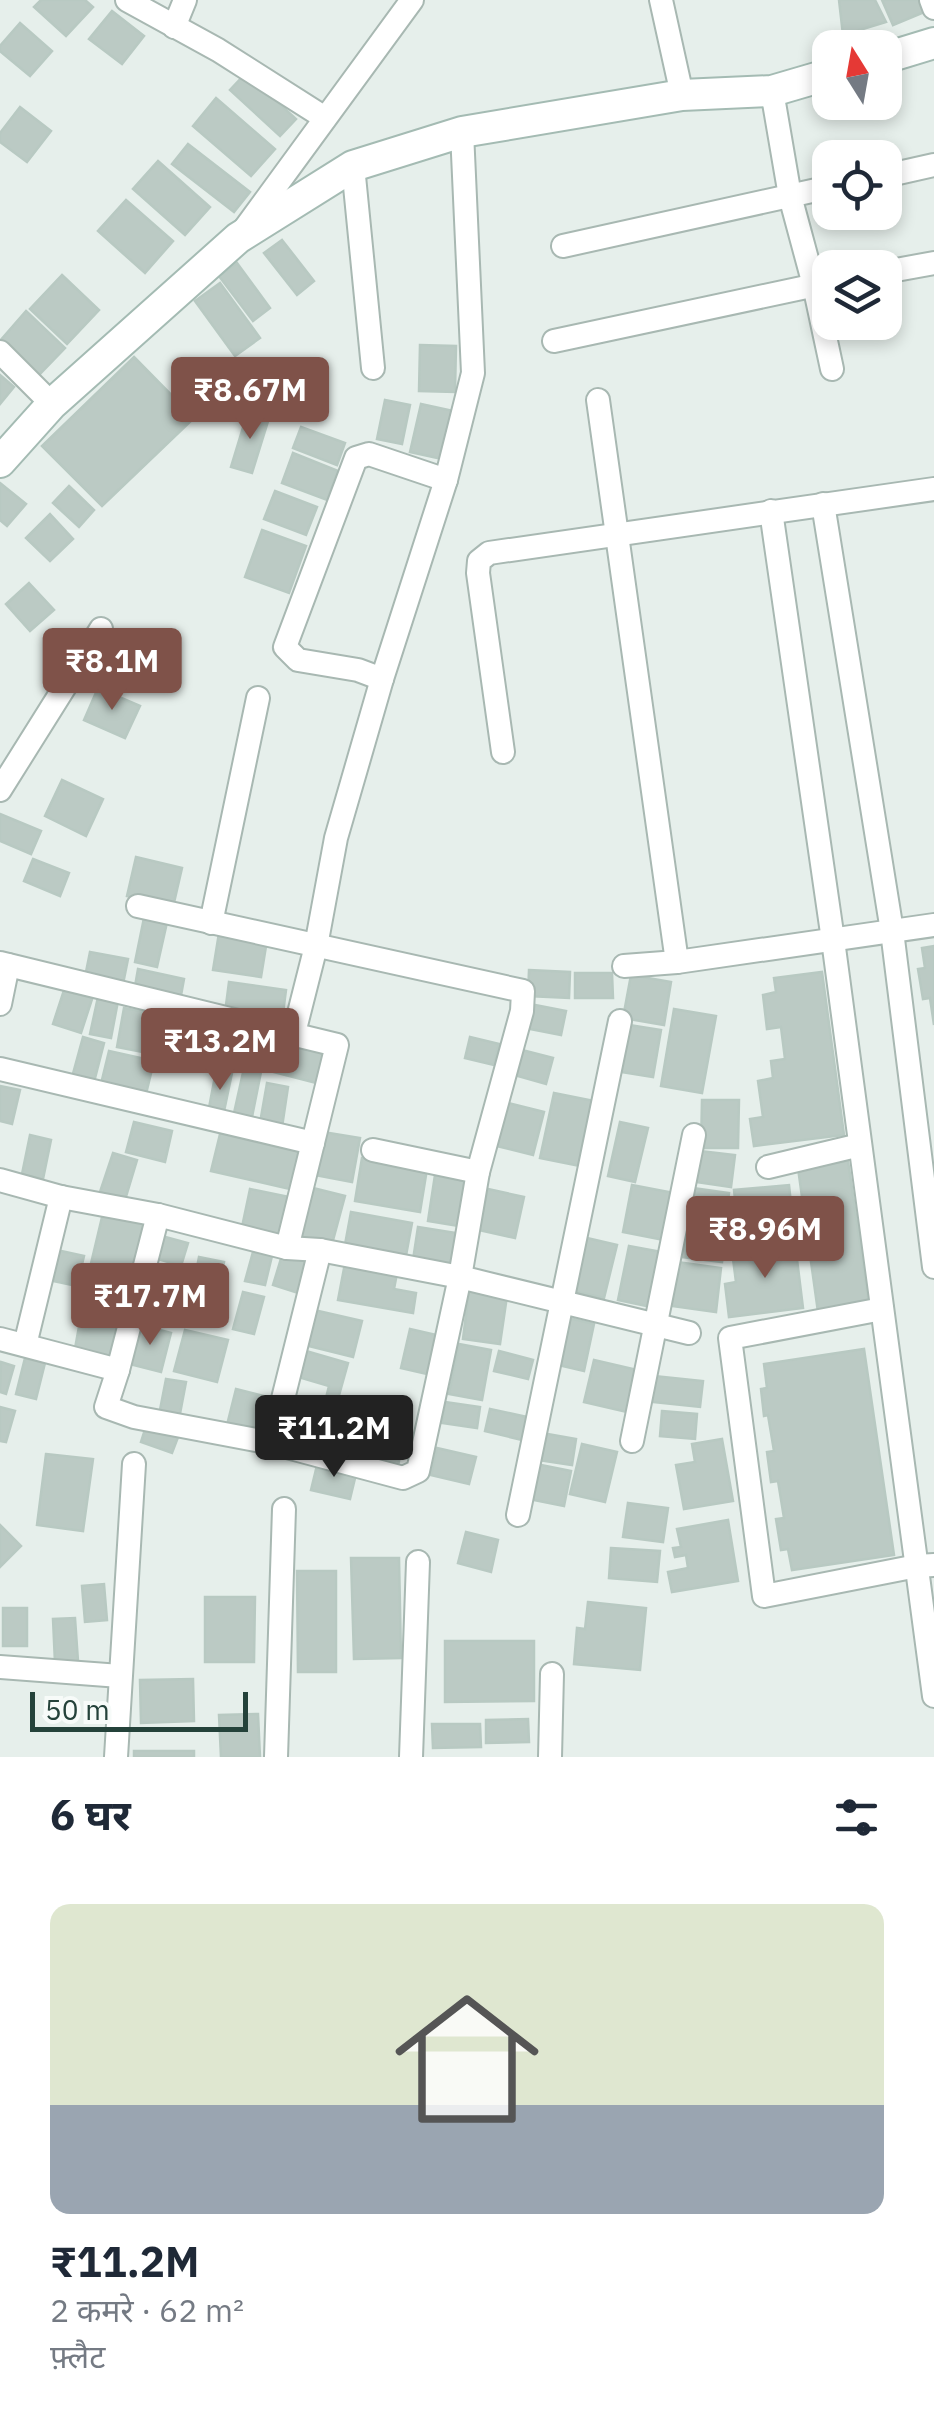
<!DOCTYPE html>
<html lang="hi">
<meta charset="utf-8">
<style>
body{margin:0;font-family:"IBM Plex Sans","Noto Sans Devanagari",sans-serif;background:#f6f6f7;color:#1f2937;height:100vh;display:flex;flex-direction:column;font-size:38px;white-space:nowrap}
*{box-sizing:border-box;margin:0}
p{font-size:32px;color:#747a83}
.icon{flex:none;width:55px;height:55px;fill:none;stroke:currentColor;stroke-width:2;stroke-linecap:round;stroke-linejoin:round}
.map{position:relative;height:1757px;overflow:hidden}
.side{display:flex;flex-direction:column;background:#fff;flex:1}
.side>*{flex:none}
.needle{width:65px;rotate:349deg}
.fabs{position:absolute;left:812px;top:30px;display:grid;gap:20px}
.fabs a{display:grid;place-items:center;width:90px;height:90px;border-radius:20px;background:#fff;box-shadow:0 5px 15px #0003;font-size:50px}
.scale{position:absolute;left:30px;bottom:25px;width:218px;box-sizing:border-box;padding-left:10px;border:5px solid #24423a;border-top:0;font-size:28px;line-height:35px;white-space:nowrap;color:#24423a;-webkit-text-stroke:8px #f7fbf9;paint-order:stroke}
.price{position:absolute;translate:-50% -85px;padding:0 22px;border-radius:10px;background:#7f5249;color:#fff;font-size:32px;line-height:65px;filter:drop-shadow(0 2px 5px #0008)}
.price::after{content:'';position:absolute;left:50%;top:60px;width:30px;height:22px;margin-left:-15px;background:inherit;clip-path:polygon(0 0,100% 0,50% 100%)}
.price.on{background:#222;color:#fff}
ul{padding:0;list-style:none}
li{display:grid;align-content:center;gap:20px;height:530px;padding:0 50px}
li+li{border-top:2px solid #e0e1e3}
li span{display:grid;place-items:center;height:310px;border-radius:20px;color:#555}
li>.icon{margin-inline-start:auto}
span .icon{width:180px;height:180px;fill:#fffc;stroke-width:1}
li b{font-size:42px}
h2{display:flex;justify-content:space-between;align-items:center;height:120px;padding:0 50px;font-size:42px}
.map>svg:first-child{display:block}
.building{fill:#bbcac4;stroke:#b8c9c2;stroke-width:2.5}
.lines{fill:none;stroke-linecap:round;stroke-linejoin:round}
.street-casing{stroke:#a8b8b2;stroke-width:26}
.secondary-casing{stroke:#a4bbb3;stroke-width:34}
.street{stroke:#fff;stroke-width:22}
.secondary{stroke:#fff;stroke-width:30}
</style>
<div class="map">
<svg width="934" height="1757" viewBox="0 0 934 1757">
<rect width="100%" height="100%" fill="#e6efeb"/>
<!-- building -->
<g class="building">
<path d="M 41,0 L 85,0 L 93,7 L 66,36 L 34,7 Z"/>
<path d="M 839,0 L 875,0 L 886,22 L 843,35 Z"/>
<path d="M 882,0 L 924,0 L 929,10 L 893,25 Z"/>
<path d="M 112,11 L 144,36 L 122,64 L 89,39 Z"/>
<path d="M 20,23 L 52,51 L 30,76 L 0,51 L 0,46 Z"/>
<path d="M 246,73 L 296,119 L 280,136 L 230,90 Z"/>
<path d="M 216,98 L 275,149 L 251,176 L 193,126 Z"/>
<path d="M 20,107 L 51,131 L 27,162 L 0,142 L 0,133 Z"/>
<path d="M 188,144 L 250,192 L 234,212 L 172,164 Z"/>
<path d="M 158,161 L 210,207 L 185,235 L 133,189 Z"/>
<path d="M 126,200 L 173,241 L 145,273 L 98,231 Z"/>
<path d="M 282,240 L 314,281 L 297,295 L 264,253 Z"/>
<path d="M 237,263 L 270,308 L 253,321 L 219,276 Z"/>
<path d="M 62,275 L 99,310 L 67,344 L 30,309 Z"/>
<path d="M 220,283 L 260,338 L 235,356 L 195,301 Z"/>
<path d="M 26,311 L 65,348 L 38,376 L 0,341 Z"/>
<path d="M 420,345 L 456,346 L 455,392 L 419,391 Z"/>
<path d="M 134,357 L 194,418 L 102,506 L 42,446 Z"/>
<path d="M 0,375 L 14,387 L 0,404 Z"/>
<path d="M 385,400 L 410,405 L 402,444 L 377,439 Z"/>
<path d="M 421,404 L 453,411 L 442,459 L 410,452 Z"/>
<path d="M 248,411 L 269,418 L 252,473 L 231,467 Z"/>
<path d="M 301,427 L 345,443 L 337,465 L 293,448 Z"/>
<path d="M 293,453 L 338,471 L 327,500 L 282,483 Z"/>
<path d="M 0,483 L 26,504 L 7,526 L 0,520 Z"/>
<path d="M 69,486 L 94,510 L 79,527 L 53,503 Z"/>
<path d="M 275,491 L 317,507 L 306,535 L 264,519 Z"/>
<path d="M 50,514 L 73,539 L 50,561 L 26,538 Z"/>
<path d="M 262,530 L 306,546 L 289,593 L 245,577 Z"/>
<path d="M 29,583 L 54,610 L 30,631 L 6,604 Z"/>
<path d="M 98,688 L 140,706 L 125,738 L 84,720 Z"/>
<path d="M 62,780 L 103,799 L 86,836 L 45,816 Z"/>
<path d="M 0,814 L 41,831 L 31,854 L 0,841 Z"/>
<path d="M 136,857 L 182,868 L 173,907 L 127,896 Z"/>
<path d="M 33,859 L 69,873 L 60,896 L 24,881 Z"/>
<path d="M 145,913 L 168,918 L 157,967 L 135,962 Z"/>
<path d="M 219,933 L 267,940 L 261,977 L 213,970 Z"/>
<path d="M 934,946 L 934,1025 L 930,998 L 923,999 L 918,969 L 925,968 L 922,948 Z"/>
<path d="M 90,952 L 128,959 L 123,984 L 85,977 Z"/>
<path d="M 138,969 L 184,979 L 180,1001 L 134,992 Z"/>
<path d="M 529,970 L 570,972 L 569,998 L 528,996 Z"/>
<path d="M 822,972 L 844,1135 L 754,1146 L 750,1119 L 763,1117 L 758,1081 L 773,1078 L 771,1061 L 785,1059 L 781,1027 L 767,1029 L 763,995 L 776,992 L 774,978 Z"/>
<path d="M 575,973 L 612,973 L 613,998 L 575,998 Z"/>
<path d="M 631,975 L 671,982 L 664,1025 L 623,1018 Z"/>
<path d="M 229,982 L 286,990 L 282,1021 L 225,1013 Z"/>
<path d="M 65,987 L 93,996 L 81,1033 L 53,1024 Z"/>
<path d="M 98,997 L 118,1001 L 111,1038 L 90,1034 Z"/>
<path d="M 530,1004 L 566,1011 L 561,1035 L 525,1028 Z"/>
<path d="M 124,1008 L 192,1021 L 184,1060 L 117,1047 Z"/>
<path d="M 674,1009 L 716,1016 L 702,1093 L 661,1086 Z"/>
<path d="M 623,1024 L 661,1030 L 653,1077 L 615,1071 Z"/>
<path d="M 198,1026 L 245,1037 L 239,1069 L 191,1059 Z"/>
<path d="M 281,1033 L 334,1047 L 324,1085 L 270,1071 Z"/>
<path d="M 83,1037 L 104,1043 L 93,1086 L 71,1081 Z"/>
<path d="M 470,1037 L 499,1044 L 494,1065 L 465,1058 Z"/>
<path d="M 522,1050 L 553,1058 L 546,1084 L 514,1075 Z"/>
<path d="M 109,1051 L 154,1061 L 145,1098 L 100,1088 Z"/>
<path d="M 244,1068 L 261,1072 L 252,1117 L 234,1113 Z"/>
<path d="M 216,1071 L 232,1073 L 223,1116 L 208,1113 Z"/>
<path d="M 267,1083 L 288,1087 L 282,1127 L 260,1123 Z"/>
<path d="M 0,1086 L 20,1090 L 12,1124 L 0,1121 Z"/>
<path d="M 554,1093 L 594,1101 L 580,1166 L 540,1158 Z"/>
<path d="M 702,1100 L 739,1100 L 738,1148 L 701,1148 Z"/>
<path d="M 508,1103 L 544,1112 L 533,1155 L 497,1146 Z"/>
<path d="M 134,1122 L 172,1131 L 165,1162 L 126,1152 Z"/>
<path d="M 620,1122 L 648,1128 L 635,1182 L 608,1176 Z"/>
<path d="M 221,1130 L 300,1150 L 290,1189 L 211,1171 Z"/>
<path d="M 323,1132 L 360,1138 L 352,1182 L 315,1175 Z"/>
<path d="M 30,1135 L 51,1140 L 43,1179 L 22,1174 Z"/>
<path d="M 700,1151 L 735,1155 L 731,1187 L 696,1182 Z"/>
<path d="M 113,1153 L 137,1160 L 125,1200 L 100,1192 Z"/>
<path d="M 362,1158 L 427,1169 L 420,1212 L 355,1201 Z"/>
<path d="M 848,1161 L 869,1305 L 818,1312 L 798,1168 Z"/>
<path d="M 435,1175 L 466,1181 L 459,1226 L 428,1221 Z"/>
<path d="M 632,1185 L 679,1194 L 669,1241 L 623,1232 Z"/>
<path d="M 789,1185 L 794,1233 L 739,1238 L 734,1190 Z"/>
<path d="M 309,1187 L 345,1196 L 332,1244 L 297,1236 Z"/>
<path d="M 693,1188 L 729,1193 L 725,1223 L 689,1218 Z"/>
<path d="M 250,1189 L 289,1197 L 281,1235 L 242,1227 Z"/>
<path d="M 488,1189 L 524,1197 L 515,1238 L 479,1230 Z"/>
<path d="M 351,1212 L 412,1223 L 405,1261 L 344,1250 Z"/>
<path d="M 103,1213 L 146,1222 L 133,1282 L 89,1272 Z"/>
<path d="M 418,1227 L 456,1233 L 451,1266 L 413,1260 Z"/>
<path d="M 685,1227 L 726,1232 L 722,1262 L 681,1257 Z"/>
<path d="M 158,1235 L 188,1243 L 181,1266 L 151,1257 Z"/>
<path d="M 587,1238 L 617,1245 L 604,1298 L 573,1291 Z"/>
<path d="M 795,1243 L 803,1308 L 729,1317 L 725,1284 L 736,1282 L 732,1251 Z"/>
<path d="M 629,1246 L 667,1253 L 656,1308 L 618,1300 Z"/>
<path d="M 52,1249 L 84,1256 L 77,1286 L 44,1279 Z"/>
<path d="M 253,1252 L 272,1256 L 265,1285 L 245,1281 Z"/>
<path d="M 283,1252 L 308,1259 L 298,1293 L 273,1285 Z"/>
<path d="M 199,1257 L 224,1262 L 214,1313 L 189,1309 Z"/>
<path d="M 346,1258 L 398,1268 L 394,1289 L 416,1293 L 413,1313 L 338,1300 Z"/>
<path d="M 677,1262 L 721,1268 L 716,1312 L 672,1306 Z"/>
<path d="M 469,1291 L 507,1296 L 500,1344 L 463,1339 Z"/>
<path d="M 243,1292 L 264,1297 L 254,1334 L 233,1329 Z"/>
<path d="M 314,1310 L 362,1321 L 353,1357 L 305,1345 Z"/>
<path d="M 561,1316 L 594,1324 L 584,1371 L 550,1363 Z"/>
<path d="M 80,1321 L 122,1329 L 116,1363 L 74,1354 Z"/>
<path d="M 140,1325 L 171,1333 L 161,1372 L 130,1364 Z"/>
<path d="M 410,1329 L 436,1335 L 427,1374 L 401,1368 Z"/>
<path d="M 185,1330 L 228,1340 L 217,1382 L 174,1371 Z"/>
<path d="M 459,1344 L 491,1350 L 482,1400 L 449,1394 Z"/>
<path d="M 864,1349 L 894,1555 L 792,1570 L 788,1549 L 781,1550 L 776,1519 L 784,1518 L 778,1481 L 771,1482 L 767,1452 L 774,1451 L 768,1415 L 764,1416 L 761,1389 L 767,1388 L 764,1364 Z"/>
<path d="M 306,1351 L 348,1363 L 336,1406 L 325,1402 L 329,1386 L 298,1377 Z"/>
<path d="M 499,1351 L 533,1360 L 528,1379 L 494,1371 Z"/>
<path d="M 25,1358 L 45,1363 L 36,1399 L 16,1394 Z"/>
<path d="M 594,1360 L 637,1370 L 627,1412 L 584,1402 Z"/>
<path d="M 1,1362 L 14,1366 L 6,1394 L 0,1392 Z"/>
<path d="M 654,1376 L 703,1381 L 700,1407 L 652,1402 Z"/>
<path d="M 166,1379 L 186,1382 L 179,1419 L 159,1415 Z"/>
<path d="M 236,1389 L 279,1400 L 267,1440 L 226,1429 Z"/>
<path d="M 445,1402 L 480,1407 L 477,1428 L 442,1423 Z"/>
<path d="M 0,1407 L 15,1411 L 6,1442 L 0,1441 Z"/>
<path d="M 318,1408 L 343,1413 L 332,1457 L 307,1451 Z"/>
<path d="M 490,1409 L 527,1417 L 522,1440 L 485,1431 Z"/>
<path d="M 662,1411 L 697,1414 L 695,1439 L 660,1436 Z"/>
<path d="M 148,1420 L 180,1432 L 172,1453 L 141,1442 Z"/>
<path d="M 367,1421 L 406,1430 L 397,1470 L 357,1460 Z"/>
<path d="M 542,1433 L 576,1439 L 572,1465 L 538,1460 Z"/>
<path d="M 722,1439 L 733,1501 L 684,1509 L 676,1465 L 695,1462 L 692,1444 Z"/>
<path d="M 582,1444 L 617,1452 L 605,1502 L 570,1494 Z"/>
<path d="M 437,1448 L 476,1457 L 469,1484 L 431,1475 Z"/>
<path d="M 46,1454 L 93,1459 L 83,1531 L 37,1525 Z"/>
<path d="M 318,1461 L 357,1470 L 350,1499 L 311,1490 Z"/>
<path d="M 536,1464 L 571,1471 L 564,1506 L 529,1499 Z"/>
<path d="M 628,1503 L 668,1508 L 663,1542 L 623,1537 Z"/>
<path d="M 728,1520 L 738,1581 L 672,1592 L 668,1572 L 688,1568 L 686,1555 L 675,1557 L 673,1548 L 681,1547 L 677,1529 Z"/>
<path d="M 0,1525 L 21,1546 L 0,1567 Z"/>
<path d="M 466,1532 L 498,1540 L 491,1572 L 458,1563 Z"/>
<path d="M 611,1548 L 660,1551 L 657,1582 L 609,1578 Z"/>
<path d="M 351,1558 L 399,1558 L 401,1658 L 354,1659 Z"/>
<path d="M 297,1571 L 336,1571 L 336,1672 L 298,1672 Z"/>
<path d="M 104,1584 L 107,1620 L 85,1622 L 82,1586 Z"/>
<path d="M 205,1597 L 255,1597 L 254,1662 L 205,1662 Z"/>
<path d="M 588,1602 L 646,1608 L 640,1670 L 574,1664 L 577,1628 L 585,1629 Z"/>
<rect x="3" y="1608" width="24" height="38"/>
<path d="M 75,1618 L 78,1661 L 55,1663 L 53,1619 Z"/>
<path d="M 445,1641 L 534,1641 L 534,1701 L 445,1702 Z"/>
<path d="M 193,1679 L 194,1721 L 141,1723 L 140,1680 Z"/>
<path d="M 258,1714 L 260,1757 L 221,1757 L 219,1715 Z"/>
<path d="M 528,1719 L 529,1742 L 486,1743 L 486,1720 Z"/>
<path d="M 432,1724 L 480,1724 L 481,1747 L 433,1748 Z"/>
<rect x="134" y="1751" width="60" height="6"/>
</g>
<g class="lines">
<defs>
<g id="street">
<path d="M 127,0 L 218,50 L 325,118"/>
<path d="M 661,0 L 682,95"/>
<path d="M 931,0 L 934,8"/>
<path d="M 174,27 L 185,0"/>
<path d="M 772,91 L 790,196 L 814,285 L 832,369"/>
<path d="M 353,166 L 373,368"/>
<path d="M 885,176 L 934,165"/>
<path d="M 243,231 L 412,0"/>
<path d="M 563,246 L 830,187"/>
<path d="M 885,272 L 934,263"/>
<path d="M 554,341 L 830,282"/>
<path d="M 0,352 L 52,404"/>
<path d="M 598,400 L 677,962"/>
<path d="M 823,504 L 892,931 L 934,1267"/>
<path d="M 771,511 L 833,940 L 934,1696"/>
<path d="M 382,679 L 358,670 L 298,660 L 285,647 L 356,458 L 369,454 L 446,480"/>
<path d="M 503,752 L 478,573 L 479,561 L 489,553 L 934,489"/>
<path d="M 0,790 L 101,629"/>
<path d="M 138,906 L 523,991 L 522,1011 L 478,1172 L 460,1277 L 418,1471 L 403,1478 L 272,1443 L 134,1417 L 106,1407 L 118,1370 L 158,1215"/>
<path d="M 211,923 L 258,698"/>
<path d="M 0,963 L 337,1045 L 287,1248"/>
<path d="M 624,966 L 677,962 L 934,925"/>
<path d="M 0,1004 L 8,965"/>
<path d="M 294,1033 L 316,946 L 336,838 L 382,679 L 446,480 L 473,373 L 462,132"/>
<path d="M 0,1069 L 313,1143"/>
<path d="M 373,1150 L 478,1172"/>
<path d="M 768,1167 L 860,1145"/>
<path d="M 0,1180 L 61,1197 L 158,1215 L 287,1248 L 320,1250 L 460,1277 L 689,1333"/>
<path d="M 882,1309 L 730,1338 L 764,1596 L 917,1566 L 934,1565"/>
<path d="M 0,1339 L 118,1370"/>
<path d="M 25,1345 L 61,1197"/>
<path d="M 632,1441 L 694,1135"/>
<path d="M 272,1443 L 320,1250"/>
<path d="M 518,1515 L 620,1021"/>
<path d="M 0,1667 L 120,1676"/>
<path d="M 116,1757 L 134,1464"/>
<path d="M 276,1757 L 284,1509"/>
<path d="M 411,1757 L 418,1562"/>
<path d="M 550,1757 L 552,1674"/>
</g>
<g id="secondary">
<path d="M 885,58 L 934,43"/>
<path d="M 0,462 L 52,404 L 238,238 L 353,166 L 462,132 L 682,95 L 772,91 L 830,74"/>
</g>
</defs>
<!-- street casing -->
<use href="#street" class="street-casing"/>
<!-- secondary casing -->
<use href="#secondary" class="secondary-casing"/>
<!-- street -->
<use href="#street" class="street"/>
<!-- secondary -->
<use href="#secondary" class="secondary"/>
</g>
</svg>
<div class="fabs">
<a><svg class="needle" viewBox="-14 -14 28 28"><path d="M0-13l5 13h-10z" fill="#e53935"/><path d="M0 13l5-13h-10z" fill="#747a83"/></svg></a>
<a><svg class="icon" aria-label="locate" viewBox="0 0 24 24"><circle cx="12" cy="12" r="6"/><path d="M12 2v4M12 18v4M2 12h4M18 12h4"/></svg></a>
<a><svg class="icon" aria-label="layers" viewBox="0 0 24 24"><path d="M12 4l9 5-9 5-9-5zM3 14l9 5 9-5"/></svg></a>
</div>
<div class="scale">50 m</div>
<b class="price" style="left:250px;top:442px">₹8.67M</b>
<b class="price" style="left:112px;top:713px">₹8.1M</b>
<b class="price" style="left:220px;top:1093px">₹13.2M</b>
<b class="price" style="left:765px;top:1281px">₹8.96M</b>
<b class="price" style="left:150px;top:1348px">₹17.7M</b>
<b class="price on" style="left:334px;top:1480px">₹11.2M</b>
</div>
<section class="side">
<h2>6 घर<svg class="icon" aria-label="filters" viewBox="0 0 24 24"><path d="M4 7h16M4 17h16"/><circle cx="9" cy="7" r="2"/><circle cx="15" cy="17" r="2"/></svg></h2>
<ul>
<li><span style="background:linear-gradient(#dfe7d0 65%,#9aa5b1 0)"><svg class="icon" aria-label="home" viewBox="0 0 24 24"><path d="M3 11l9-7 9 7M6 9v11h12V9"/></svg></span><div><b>₹11.2M</b><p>2 कमरे · 62 m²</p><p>फ़्लैट</p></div></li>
</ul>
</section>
